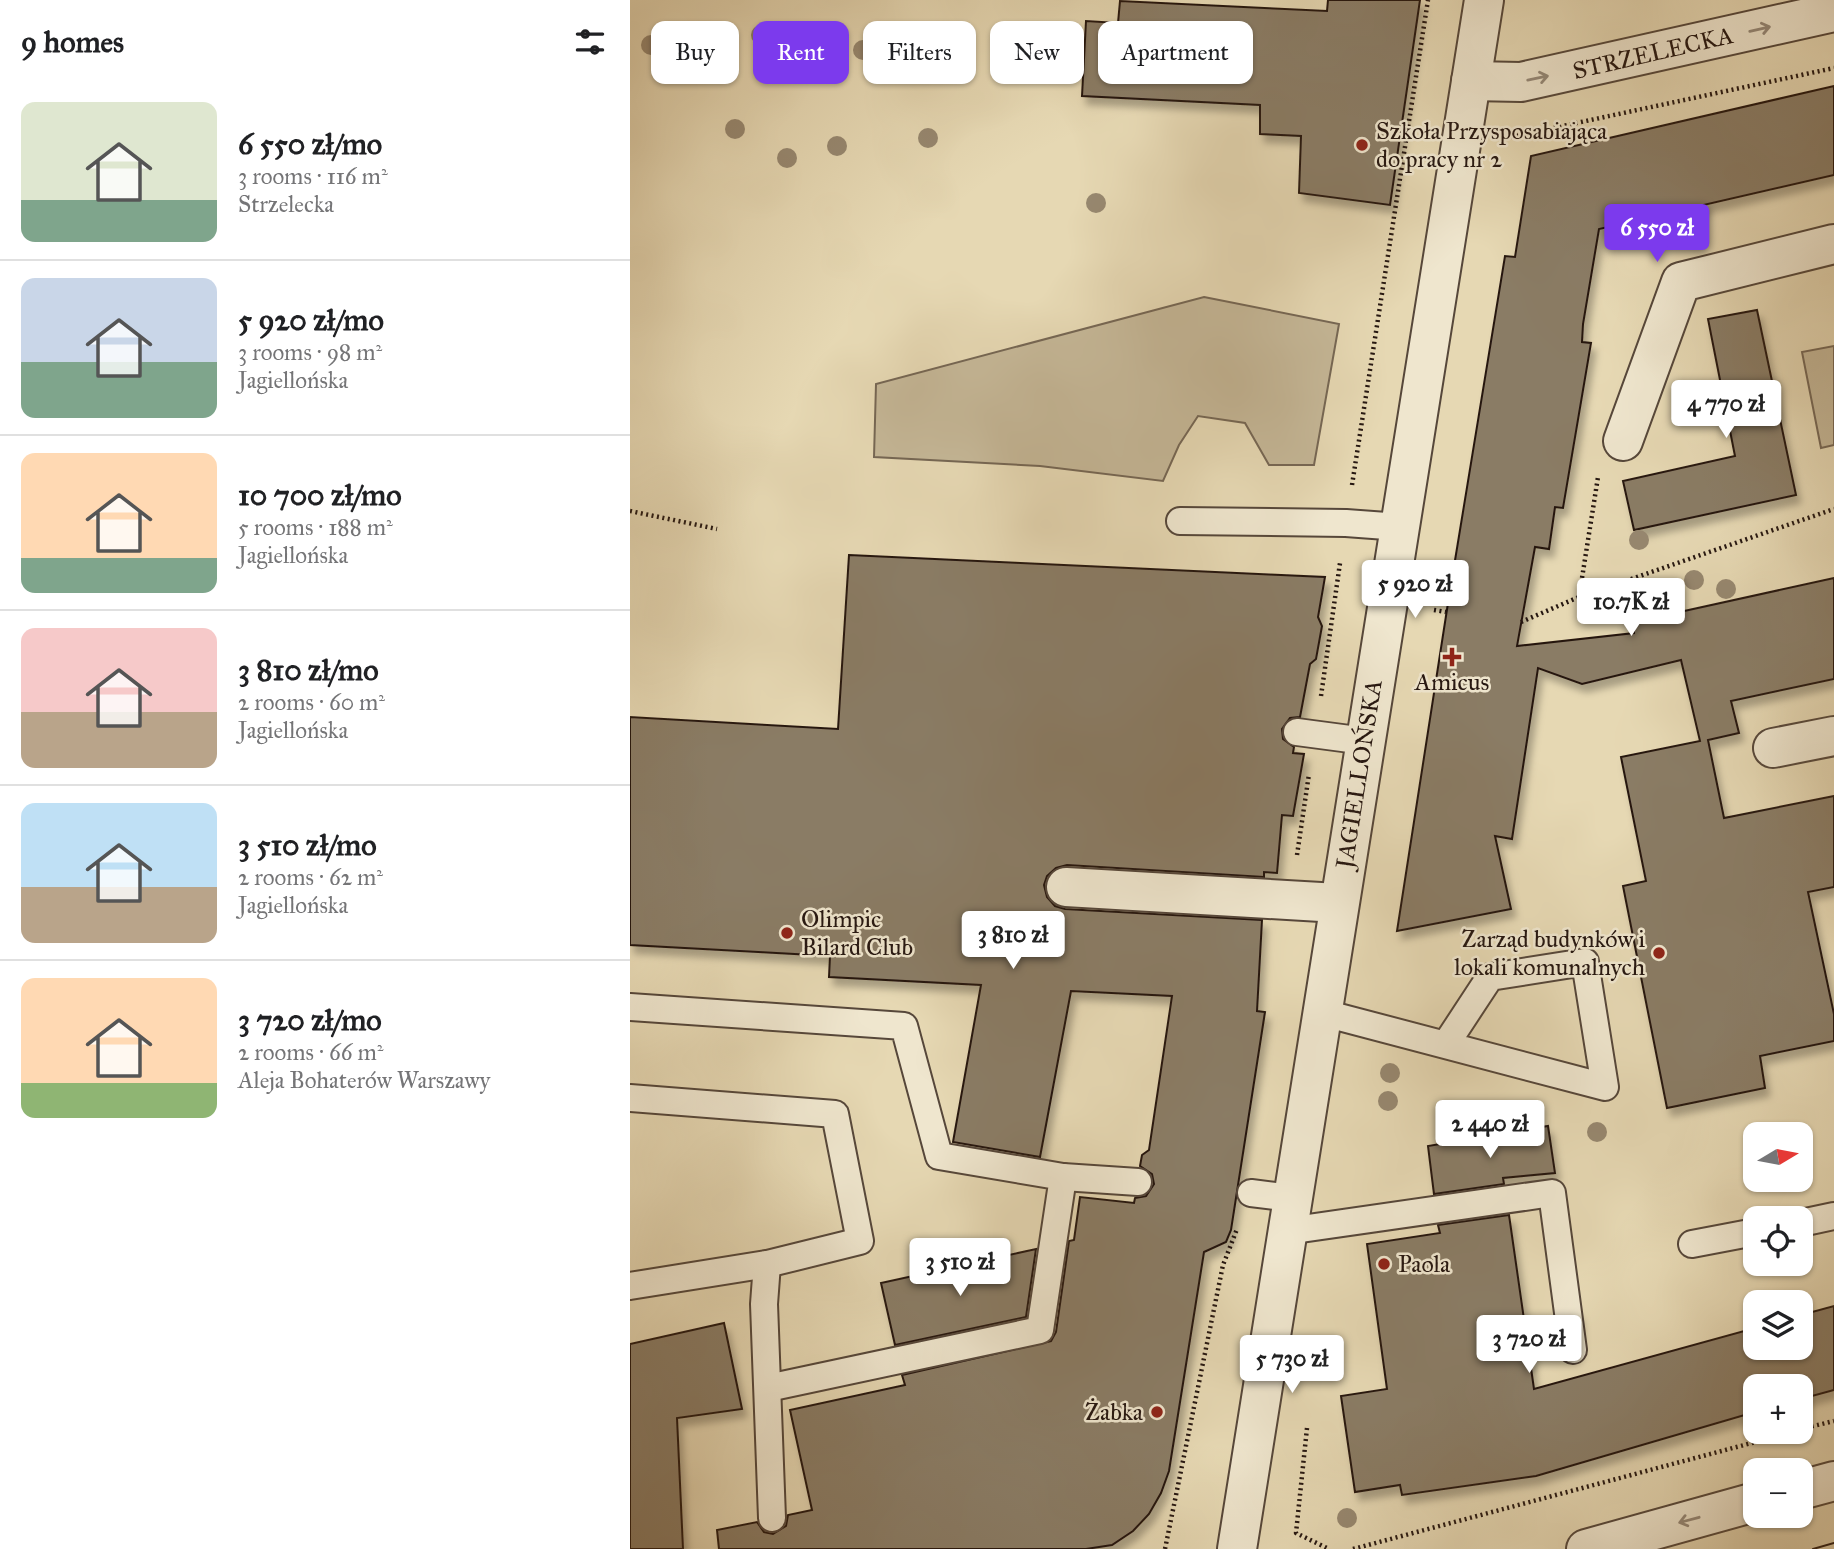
<!DOCTYPE html>
<meta charset="utf-8">
<style>
body{margin:0;font-family:"IM FELL Great Primer",serif;background:#f6f6f6;color:#202124;height:100vh;display:flex;flex-direction:column;font-size:26px;white-space:nowrap}
*{box-sizing:border-box;margin:0}
p{font-size:23px;color:#757577}
.icon{flex:none;width:38px;height:38px;fill:none;stroke:currentColor;stroke-width:2;stroke-linecap:round;stroke-linejoin:round}
.map{position:relative;flex:1;overflow:hidden}
.side{display:flex;flex-direction:column;background:#fff;width:630px}
.side>*{flex:none}
.banner{position:absolute;left:21px;top:21px;width:665px;height:63px;display:flex;gap:14px}
.needle{width:46px;rotate:80deg}
.controls{position:absolute;left:1113px;top:1122px;display:grid;gap:14px}
.controls a{display:grid;place-items:center;width:70px;height:70px;border-radius:14px;background:#fff;box-shadow:0 2px 5px #0004;font-size:35px}
.price{position:absolute;translate:-50% -60px;padding:0 16px;border-radius:7px;background:#fff;color:#222;font-size:23px;line-height:46px;filter:drop-shadow(0 2px 4px #0008)}
.price::after{content:'';position:absolute;left:50%;top:42px;width:21px;height:16px;margin-left:-10px;background:inherit;clip-path:polygon(0 0,100% 0,50% 100%)}
.price.selected{background:#7c3aed;color:#fff}
ul{padding:0;list-style:none}
li{display:flex;align-items:center;gap:21px;height:175px;padding:0 21px}
li+li{border-top:2px solid #e0e0e0}
li span{display:grid;place-items:center;flex:none;width:196px;height:140px;border-radius:14px;color:#555}
li>.icon{margin-inline-start:auto}
span .icon{width:84px;height:84px;fill:#fffc;stroke-width:1}
li b{font-size:30px}
h2{display:flex;justify-content:space-between;align-items:center;height:84px;padding:0 21px;font-size:30px}
.pill{padding:0 24px;border-radius:14px;background:#fff;box-shadow:0 2px 5px #0004;font-size:24px;line-height:63px}
.pill.selected{background:#7c3aed;color:#fff}
main{display:flex;flex:1;min-height:0}
.map>svg:first-child{display:block}
.green{fill:#c5b797;stroke:#766754;stroke-width:2}
.building{fill:#8a7b65;stroke:#261711;stroke-width:2;filter:url(#shadow)}
.lines{fill:none;stroke-linecap:round;stroke-linejoin:round}
.service-casing{stroke:#56473a;stroke-width:30}
.minor-casing{stroke:#56473a;stroke-width:42}
.tertiary-casing{stroke:#56473a;stroke-width:42}
.path{stroke:#261711;stroke-width:4.5;stroke-dasharray:2 3.5;stroke-linecap:butt}
.service{stroke:#efe6ce;stroke-width:26}
.minor{stroke:#efe6ce;stroke-width:38}
.tertiary{stroke:#efe6ce;stroke-width:38}
.tram{stroke:#261711;stroke-width:2}
.tree{fill:#978870}
.oneway{stroke:#958979}
.poi-dot{fill:#8f2418;stroke:#efe6ce;stroke-width:2.5}
.labels{text-anchor:middle;stroke-width:5;stroke-linejoin:round;paint-order:stroke}
.street-label{font-size:24px;fill:#261711;stroke:#efe6ce}
.poi-label{font-size:24px;fill:#261711;stroke:#efe6ce;text-anchor:start}
</style>
<main>
<section class="side">
<h2>9 homes<svg class="icon" aria-label="filters" viewBox="0 0 24 24"><path d="M4 7h16M4 17h16"/><circle cx="9" cy="7" r="2"/><circle cx="15" cy="17" r="2"/></svg></h2>
<ul>
<li><span style="background:linear-gradient(#dfe7d0 70%,#7fa58c 0)"><svg class="icon" aria-label="home" viewBox="0 0 24 24"><path d="M3 11l9-7 9 7M6 9v11h12V9"/></svg></span><div><b>6 550 zł/mo</b><p>3 rooms · 116 m²</p><p>Strzelecka</p></div></li>
<li><span style="background:linear-gradient(#c9d6e8 60%,#7fa58c 0)"><svg class="icon" aria-label="home" viewBox="0 0 24 24"><path d="M3 11l9-7 9 7M6 9v11h12V9"/></svg></span><div><b>5 920 zł/mo</b><p>3 rooms · 98 m²</p><p>Jagiellońska</p></div></li>
<li><span style="background:linear-gradient(#ffd9b3 75%,#7fa58c 0)"><svg class="icon" aria-label="home" viewBox="0 0 24 24"><path d="M3 11l9-7 9 7M6 9v11h12V9"/></svg></span><div><b>10 700 zł/mo</b><p>5 rooms · 188 m²</p><p>Jagiellońska</p></div></li>
<li><span style="background:linear-gradient(#f6c9c9 60%,#b9a48a 0)"><svg class="icon" aria-label="home" viewBox="0 0 24 24"><path d="M3 11l9-7 9 7M6 9v11h12V9"/></svg></span><div><b>3 810 zł/mo</b><p>2 rooms · 60 m²</p><p>Jagiellońska</p></div></li>
<li><span style="background:linear-gradient(#bfe0f5 60%,#b9a48a 0)"><svg class="icon" aria-label="home" viewBox="0 0 24 24"><path d="M3 11l9-7 9 7M6 9v11h12V9"/></svg></span><div><b>3 510 zł/mo</b><p>2 rooms · 62 m²</p><p>Jagiellońska</p></div></li>
<li><span style="background:linear-gradient(#ffd9b3 75%,#8fb573 0)"><svg class="icon" aria-label="home" viewBox="0 0 24 24"><path d="M3 11l9-7 9 7M6 9v11h12V9"/></svg></span><div><b>3 720 zł/mo</b><p>2 rooms · 66 m²</p><p>Aleja Bohaterów Warszawy</p></div></li>
</ul>
</section>
<div class="map">
<svg width="1204" height="1549" viewBox="0 0 1204 1549">
<defs>
<filter id="shadow"><feDropShadow dx="4.5" dy="8" stdDeviation="3.5" flood-color="#0004"/></filter>
</defs>
<rect width="100%" height="100%" fill="#e6d8b3"/>
<filter id="stains"><feTurbulence type="fractalNoise" baseFrequency=".00286" numOctaves="4"/><feColorMatrix values="0 0 0 0 .2 0 0 0 0 .09 0 0 0 0 .02 0 0 0 .5 -.17"/></filter>
<radialGradient id="worn" r=".72"><stop offset=".6" stop-color="#630" stop-opacity="0"/><stop offset="1" stop-color="#630" stop-opacity=".3"/></radialGradient>
<!-- green -->
<g class="green">
<path d="M 574,297 L 709,324 L 684,465 L 639,465 L 615,423 L 568,416 L 549,445 L 533,481 L 410,466 L 244,457 L 246,384 Z"/>
<path d="M 1204,346 L 1204,445 L 1191,448 L 1172,352 Z"/>
</g>
<!-- building -->
<g class="building">
<path d="M 698,0 L 790,0 L 760,205 L 669,193 L 671,136 L 630,134 L 630,105 L 452,96 L 456,21 L 488,23 L 490,1 L 697,11 Z"/>
<path d="M 1204,86 L 1204,175 L 969,229 L 953,324 L 952,342 L 961,343 L 933,508 L 925,507 L 919,549 L 905,547 L 887,646 L 1004,633 L 1004,622 L 1204,578 L 1204,679 L 1101,701 L 1109,733 L 1078,740 L 1094,818 L 1204,796 L 1204,887 L 1178,892 L 1204,1014 L 1204,1041 L 1130,1056 L 1135,1088 L 1037,1108 L 993,886 L 1016,881 L 991,757 L 1070,741 L 1051,660 L 952,684 L 908,668 L 882,839 L 865,836 L 881,909 L 767,931 L 818,603 L 875,256 L 885,257 L 901,156 Z"/>
<path d="M 1127,310 L 1166,495 L 1004,530 L 993,481 L 1105,456 L 1078,319 Z"/>
<path d="M 219,555 L 695,577 L 688,617 L 692,626 L 686,659 L 680,664 L 670,717 L 660,718 L 652,729 L 653,739 L 664,747 L 663,753 L 674,754 L 663,816 L 652,815 L 647,873 L 634,872 L 634,877 L 437,865 L 426,868 L 417,876 L 414,885 L 417,897 L 425,906 L 435,909 L 632,920 L 627,1011 L 635,1012 L 601,1230 L 596,1242 L 574,1252 L 539,1471 L 531,1493 L 519,1514 L 503,1531 L 482,1545 L 456,1549 L 89,1549 L 87,1530 L 127,1522 L 134,1532 L 143,1534 L 156,1526 L 158,1515 L 182,1510 L 160,1410 L 275,1385 L 272,1375 L 421,1341 L 426,1332 L 439,1241 L 444,1240 L 450,1197 L 504,1203 L 505,1198 L 516,1196 L 524,1184 L 522,1174 L 510,1166 L 512,1155 L 519,1150 L 542,996 L 441,991 L 410,1157 L 323,1142 L 351,985 L 199,977 L 200,956 L 0,945 L 0,717 L 208,729 Z"/>
<path d="M 918,1126 L 925,1173 L 873,1178 L 874,1184 L 804,1194 L 798,1146 Z"/>
<path d="M 879,1215 L 904,1389 L 1125,1328 L 1125,1348 L 1171,1348 L 1171,1315 L 1204,1306 L 1204,1390 L 1171,1399 L 1171,1386 L 1125,1386 L 1125,1412 L 906,1476 L 772,1495 L 770,1485 L 725,1492 L 711,1396 L 757,1389 L 737,1244 L 810,1233 L 808,1225 Z"/>
<path d="M 406,1249 L 396,1317 L 265,1345 L 251,1283 Z"/>
<path d="M 94,1323 L 112,1409 L 47,1418 L 53,1549 L 0,1549 L 0,1344 Z"/>
</g>
<g class="lines">
<defs>
<g id="service">
<path d="M 550,521 L 716,523 L 770,527"/>
<path d="M 667,732 L 735,741"/>
<path d="M 0,1007 L 274,1026 L 309,1156 L 433,1177 L 410,1330 L 138,1388"/>
<path d="M 690,1012 L 975,1087 L 955,962 L 860,977 L 816,1044"/>
<path d="M 0,1098 L 205,1114 L 230,1241 L 137,1264 L 0,1286"/>
<path d="M 433,1177 L 508,1182"/>
<path d="M 621,1193 L 662,1198"/>
<path d="M 1171,1223 L 1204,1216"/>
<path d="M 657,1231 L 922,1193 L 943,1350"/>
<path d="M 1062,1244 L 1125,1232"/>
<path d="M 137,1264 L 134,1304 L 142,1518"/>
</g>
<g id="minor">
<path d="M 841,81 L 891,82 L 1204,12"/>
<path d="M 993,441 L 1051,282 L 1204,244"/>
<path d="M 1143,748 L 1204,736"/>
<path d="M 436,887 L 708,903"/>
</g>
<g id="tertiary">
<path d="M 1171,1490 L 1204,1481"/>
<path d="M 607,1549 L 854,0"/>
<path d="M 956,1549 L 1125,1502"/>
</g>
</defs>
<!-- service casing -->
<use href="#service" class="service-casing"/>
<!-- minor casing -->
<use href="#minor" class="minor-casing"/>
<!-- tertiary casing -->
<use href="#tertiary" class="tertiary-casing"/>
<!-- path -->
<g class="path">
<path d="M 881,137 L 1204,68"/>
<path d="M 722,485 L 798,0"/>
<path d="M 0,511 L 87,529"/>
<path d="M 949,597 L 1204,509"/>
<path d="M 804,610 L 816,612"/>
<path d="M 891,622 L 949,597 L 968,477"/>
<path d="M 691,696 L 710,563"/>
<path d="M 667,855 L 679,774"/>
<path d="M 677,1428 L 666,1533 L 699,1549"/>
<path d="M 1171,1429 L 1204,1421"/>
<path d="M 535,1549 L 593,1265 L 607,1229"/>
<path d="M 723,1549 L 1163,1432"/>
</g>
<!-- service -->
<use href="#service" class="service"/>
<!-- minor -->
<use href="#minor" class="minor"/>
<!-- tertiary -->
<use href="#tertiary" class="tertiary"/>
<!-- tram -->
<path class="tram" d="M 1183,1549 L 1204,1543"/>
</g>
<!-- trees -->
<g class="tree">
<circle cx="131" cy="35" r="10"/>
<circle cx="21" cy="45" r="10"/>
<circle cx="233" cy="50" r="10"/>
<circle cx="105" cy="129" r="10"/>
<circle cx="298" cy="138" r="10"/>
<circle cx="207" cy="146" r="10"/>
<circle cx="157" cy="158" r="10"/>
<circle cx="466" cy="203" r="10"/>
<circle cx="1009" cy="540" r="10"/>
<circle cx="1064" cy="580" r="10"/>
<circle cx="1096" cy="589" r="10"/>
<circle cx="760" cy="1073" r="10"/>
<circle cx="758" cy="1101" r="10"/>
<circle cx="817" cy="1126" r="10"/>
<circle cx="967" cy="1132" r="10"/>
<circle cx="717" cy="1518" r="10"/>
</g>
<!-- one-way arrows -->
<defs><path id="oneway-shaft" d="M-6 0H5M1.5-3L5.5 0L1.5 3" fill="none" stroke-width="1.6" stroke-linecap="round" stroke-linejoin="round" transform="scale(1.75)"/></defs>
<g class="oneway">
<use href="#oneway-shaft" transform="translate(1130 29) rotate(-13)"/>
<use href="#oneway-shaft" transform="translate(908 78) rotate(-12)"/>
<use href="#oneway-shaft" transform="translate(1059 1520) rotate(165)"/>
</g>
<!-- markers -->
<g class="poi-dot">
<circle cx="732" cy="145" r="7"/>
<path d="M818.5 646.5h7v7h7v7h-7v7h-7v-7h-7v-7h7z"/>
<circle cx="157" cy="933" r="7"/>
<circle cx="1029" cy="953" r="7"/>
<circle cx="754" cy="1264" r="7"/>
<circle cx="527" cy="1412" r="7"/>
</g>
<g class="labels">
<!-- street labels -->
<g class="street-label">
<text transform="translate(1023 53) rotate(-13)" y="8">STRZELECKA</text>
<text transform="translate(729 774) rotate(-81)" y="8">JAGIELLOŃSKA</text>
</g>
<!-- poi labels -->
<g class="poi-label">
<text x="746" y="139">Szkoła Przysposabiająca<tspan x="746" dy="28">do pracy nr 2</tspan></text>
<text x="822" y="690" text-anchor="middle">Amicus</text>
<text x="171" y="927">Olimpic<tspan x="171" dy="28">Bilard Club</tspan></text>
<text x="1015" y="947" text-anchor="end">Zarząd budynków i<tspan x="1015" dy="28">lokali komunalnych</tspan></text>
<text x="768" y="1272">Paola</text>
<text x="513" y="1420" text-anchor="end">Żabka</text>
</g>
</g>
<rect width="100%" height="100%" filter="url(#stains)"/>
<rect width="100%" height="100%" fill="url(#worn)"/>
</svg>
<div class="controls">
<a><svg class="needle" viewBox="-14 -14 28 28"><path d="M0-13l5 13h-10z" fill="#e53935"/><path d="M0 13l5-13h-10z" fill="#757577"/></svg></a>
<a><svg class="icon" aria-label="locate" viewBox="0 0 24 24"><circle cx="12" cy="12" r="6"/><path d="M12 2v4M12 18v4M2 12h4M18 12h4"/></svg></a>
<a><svg class="icon" aria-label="layers" viewBox="0 0 24 24"><path d="M12 4l9 5-9 5-9-5zM3 14l9 5 9-5"/></svg></a>
<a>+</a>
<a>−</a>
</div>
<b class="price selected" style="left:1027px;top:264px">6 550 zł</b>
<b class="price" style="left:1096px;top:440px">4 770 zł</b>
<b class="price" style="left:785px;top:620px">5 920 zł</b>
<b class="price" style="left:1001px;top:638px">10.7K zł</b>
<b class="price" style="left:383px;top:971px">3 810 zł</b>
<b class="price" style="left:860px;top:1160px">2 440 zł</b>
<b class="price" style="left:330px;top:1298px">3 510 zł</b>
<b class="price" style="left:899px;top:1375px">3 720 zł</b>
<b class="price" style="left:662px;top:1395px">5 730 zł</b>
<div class="banner">
<a class="pill">Buy</a>
<a class="pill selected">Rent</a>
<a class="pill">Filters</a>
<a class="pill">New</a>
<a class="pill">Apartment</a>
</div>
</div>
</main>
